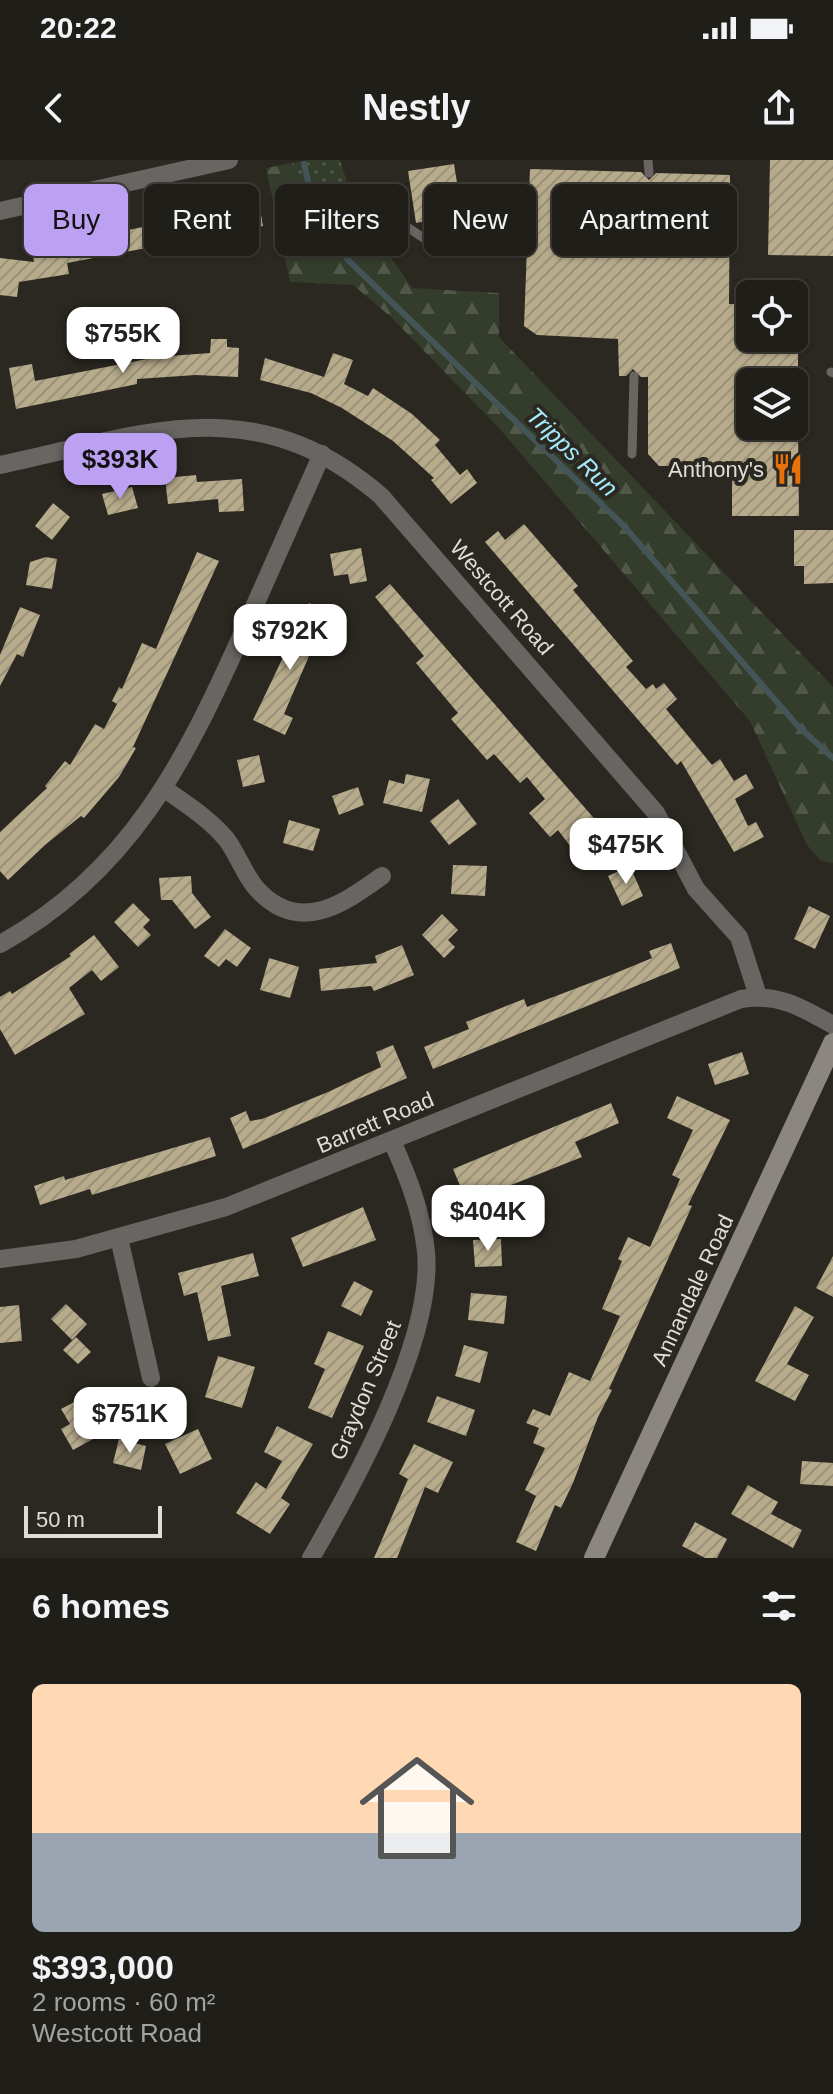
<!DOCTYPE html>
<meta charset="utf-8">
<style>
body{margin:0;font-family:Helvetica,sans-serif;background:#2d2b26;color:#f1f3f6;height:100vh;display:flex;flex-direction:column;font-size:30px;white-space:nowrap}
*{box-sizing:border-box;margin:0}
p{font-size:26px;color:#a2a2a2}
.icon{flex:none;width:44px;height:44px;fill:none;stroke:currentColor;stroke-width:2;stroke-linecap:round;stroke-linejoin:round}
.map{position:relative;height:1398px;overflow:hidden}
.sheet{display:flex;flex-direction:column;background:#201e19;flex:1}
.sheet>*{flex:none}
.banner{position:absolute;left:24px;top:24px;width:786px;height:72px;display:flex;gap:16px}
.tools{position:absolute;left:736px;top:120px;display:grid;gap:16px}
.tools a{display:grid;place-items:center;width:72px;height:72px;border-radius:12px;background:#201e19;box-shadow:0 2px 6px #0004,0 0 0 2px #3d3c38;font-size:40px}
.scale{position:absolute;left:24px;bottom:20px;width:138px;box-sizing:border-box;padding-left:8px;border:4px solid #dfddd8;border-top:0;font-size:22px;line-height:28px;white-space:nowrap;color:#dfddd8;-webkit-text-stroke:6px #2b2821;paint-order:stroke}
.price{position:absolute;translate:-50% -68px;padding:0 18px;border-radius:16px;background:#fff;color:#222;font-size:26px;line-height:52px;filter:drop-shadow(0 2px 4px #0008)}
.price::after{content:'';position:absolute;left:50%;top:48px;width:24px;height:18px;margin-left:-12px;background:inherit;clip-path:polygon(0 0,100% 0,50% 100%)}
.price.on{background:#bca0f2;color:#111}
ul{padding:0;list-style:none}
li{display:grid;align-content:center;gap:16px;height:424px;padding:0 32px}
li span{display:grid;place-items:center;height:248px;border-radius:12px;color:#555}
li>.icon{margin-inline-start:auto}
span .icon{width:144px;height:144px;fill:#fffc;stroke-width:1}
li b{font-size:34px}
h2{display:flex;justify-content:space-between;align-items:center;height:96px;padding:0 32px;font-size:34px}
.pill{padding:0 28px;border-radius:12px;background:#201e19;box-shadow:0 2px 6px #0004,0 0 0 2px #3d3c38;font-size:28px;line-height:72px}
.pill.on{background:#bca0f2;color:#111}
.status{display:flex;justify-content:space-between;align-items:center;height:56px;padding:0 40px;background:#201e19;direction:ltr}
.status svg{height:22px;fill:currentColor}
header{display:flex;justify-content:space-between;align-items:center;height:104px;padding:0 32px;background:#201e19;font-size:36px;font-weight:800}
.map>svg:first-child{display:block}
.grass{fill:url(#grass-dots)}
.forest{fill:url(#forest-firs)}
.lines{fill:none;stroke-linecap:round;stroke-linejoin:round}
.stream{stroke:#445558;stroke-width:6}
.building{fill:url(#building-hatch)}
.lane{stroke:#686562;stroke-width:9}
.street{stroke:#686562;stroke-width:18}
.secondary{stroke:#8b8682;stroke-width:20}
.labels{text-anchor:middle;stroke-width:8;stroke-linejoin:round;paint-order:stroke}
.poi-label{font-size:22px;fill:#dfddd8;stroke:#2b2821;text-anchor:end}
.street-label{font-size:22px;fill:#dfddd8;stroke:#2b2821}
.water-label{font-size:24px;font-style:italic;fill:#a3eafb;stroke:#2b2821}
</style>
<div class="status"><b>20:22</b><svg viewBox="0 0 49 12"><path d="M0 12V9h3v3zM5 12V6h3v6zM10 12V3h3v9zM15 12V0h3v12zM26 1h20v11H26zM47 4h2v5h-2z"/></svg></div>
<header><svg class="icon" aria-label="back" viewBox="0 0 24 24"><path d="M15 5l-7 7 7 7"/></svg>Nestly<svg class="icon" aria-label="share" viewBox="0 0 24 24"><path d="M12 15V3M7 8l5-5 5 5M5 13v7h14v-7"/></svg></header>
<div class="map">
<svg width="833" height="1398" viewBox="0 0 833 1398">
<defs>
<pattern id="grass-dots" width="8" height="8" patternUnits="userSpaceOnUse" patternTransform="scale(2)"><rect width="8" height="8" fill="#343c2b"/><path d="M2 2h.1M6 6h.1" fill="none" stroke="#515849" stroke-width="1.8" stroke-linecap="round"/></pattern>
<pattern id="forest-firs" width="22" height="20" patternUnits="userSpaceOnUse" patternTransform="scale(2)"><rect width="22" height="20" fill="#343c2b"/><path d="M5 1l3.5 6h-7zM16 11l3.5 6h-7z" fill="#515849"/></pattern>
<pattern id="building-hatch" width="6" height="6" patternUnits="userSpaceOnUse" patternTransform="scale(2)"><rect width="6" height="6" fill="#b7ab8c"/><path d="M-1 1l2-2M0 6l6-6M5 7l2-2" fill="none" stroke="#9a9179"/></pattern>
</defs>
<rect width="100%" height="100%" fill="#2b2821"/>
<!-- grass -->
<path class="grass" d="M 308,0 L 340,0 L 354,44 L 335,41 L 330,47 L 338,62 L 334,66 C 299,63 301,32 292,3 Z"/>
<!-- forest -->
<path class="forest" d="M 292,3 L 312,61 L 334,66 L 338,62 L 330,50 L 335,41 L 354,44 L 412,128 L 499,133 L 499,177 L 833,527 L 833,703 L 821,701 L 807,685 L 750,561 L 498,267 L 391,157 L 353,125 L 290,122 L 266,8 Z"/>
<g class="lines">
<!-- stream -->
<path class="stream" d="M 304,4 L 310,30 L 348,100 L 623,365 L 797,565 L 833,598"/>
</g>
<!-- building -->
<g class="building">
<path d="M 770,0 L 833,0 L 833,96 L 768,95 Z"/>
<path d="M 454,4 L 462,54 L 416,63 L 408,11 Z"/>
<path d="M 530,9 L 641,12 L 649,20 L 656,13 L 730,15 L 729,144 L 750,144 L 750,178 L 798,178 L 798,222 L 750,222 L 750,266 L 798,266 L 799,356 L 732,356 L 732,306 L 659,306 L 648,294 L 648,217 L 641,217 L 633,209 L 626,216 L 619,216 L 618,179 L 537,175 L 524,166 Z"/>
<path d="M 259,43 L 263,66 L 67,103 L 69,114 L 19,122 L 17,137 L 0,135 L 0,98 L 34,102 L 32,90 Z"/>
<path d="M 211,179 L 227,179 L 227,187 L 239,188 L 238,217 L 196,215 L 137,219 L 137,224 L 16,249 L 9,208 L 32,204 L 35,221 L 157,197 L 156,187 L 170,186 L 170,196 L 210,193 Z"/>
<path d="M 333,193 L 353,200 L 344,224 L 368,236 L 373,228 L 412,254 L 440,280 L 435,285 L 460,315 L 467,309 L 477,323 L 451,344 L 431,320 L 434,318 L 393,281 L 342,248 L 311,233 L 260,220 L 265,198 L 324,217 Z"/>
<path d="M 196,315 L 197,322 L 242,319 L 244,351 L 219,352 L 218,339 L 168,344 L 165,318 Z"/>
<path d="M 132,327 L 138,348 L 108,355 L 102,334 Z"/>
<path d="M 53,343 L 70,357 L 52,380 L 35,366 Z"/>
<path d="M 524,364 L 578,426 L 573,430 L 633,501 L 626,507 L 646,529 L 653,524 L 656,529 L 664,523 L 677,539 L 666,549 L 712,605 L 720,599 L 734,621 L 746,614 L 754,628 L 735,639 L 748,666 L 756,662 L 764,677 L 734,692 L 681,601 L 677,605 L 485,382 L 498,371 L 505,380 Z"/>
<path d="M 794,370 L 833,370 L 833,423 L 804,424 L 804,406 L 794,406 Z"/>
<path d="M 361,388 L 367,421 L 350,424 L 348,414 L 334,416 L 330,394 Z"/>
<path d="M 197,392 L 219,401 L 133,587 L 136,588 L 119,617 L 84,658 L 81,656 L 45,685 L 8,720 L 0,711 L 0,672 L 47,628 L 45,626 L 65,601 L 70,605 L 95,564 L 104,569 L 117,544 L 112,541 L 119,527 L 122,529 L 142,483 L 156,489 Z"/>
<path d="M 46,397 L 57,399 L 52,429 L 26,425 L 30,402 Z"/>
<path d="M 390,424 L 592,656 L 615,686 L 586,707 L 558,670 L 550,677 L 529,653 L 545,639 L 527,617 L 520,623 L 494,594 L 487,600 L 451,559 L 458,553 L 416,503 L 424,496 L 375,437 Z"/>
<path d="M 309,443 L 328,452 L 284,554 L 293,558 L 285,575 L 253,560 Z"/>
<path d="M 20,447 L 40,455 L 23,497 L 17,494 L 0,526 L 0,495 Z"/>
<path d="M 259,595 L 265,622 L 243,627 L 237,600 Z"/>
<path d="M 406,614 L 430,619 L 422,652 L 383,643 L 389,620 L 404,624 Z"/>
<path d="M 358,627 L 364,645 L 339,655 L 332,636 Z"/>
<path d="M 458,639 L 477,664 L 449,685 L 430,661 Z"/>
<path d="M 289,660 L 320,669 L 313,691 L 283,683 Z"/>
<path d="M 453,705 L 487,706 L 485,736 L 451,734 Z"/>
<path d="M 630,706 L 643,736 L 622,746 L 608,716 Z"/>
<path d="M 191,716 L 192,733 L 211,757 L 195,769 L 172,740 L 161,740 L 159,718 Z"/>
<path d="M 133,743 L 150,760 L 143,767 L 151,775 L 138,787 L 114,762 Z"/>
<path d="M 809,746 L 830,756 L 815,789 L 794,779 Z"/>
<path d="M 442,754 L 458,770 L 448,780 L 455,787 L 444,798 L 422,775 Z"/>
<path d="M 225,769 L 251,788 L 237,807 L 226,799 L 219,807 L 204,796 Z"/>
<path d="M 94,775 L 119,807 L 101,821 L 92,810 L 69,828 L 85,854 L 15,895 L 0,869 L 0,837 L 10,831 L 12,834 L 71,796 L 69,794 Z"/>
<path d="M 671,783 L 680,808 L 433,909 L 424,887 L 469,869 L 466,862 L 524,839 L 527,847 L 611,815 L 652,798 L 649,791 Z"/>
<path d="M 402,785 L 414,815 L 374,831 L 371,826 L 321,831 L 319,809 L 377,803 L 375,796 Z"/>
<path d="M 269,798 L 299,807 L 290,838 L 260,830 Z"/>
<path d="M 393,885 L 407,918 L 243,989 L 230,958 L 246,951 L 250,961 L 262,959 L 328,932 L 381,907 L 376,892 Z"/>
<path d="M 742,892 L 749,914 L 715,925 L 708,904 Z"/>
<path d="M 677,936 L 730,960 L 688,1045 L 692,1046 L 609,1229 L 612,1230 L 598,1257 L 573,1323 L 561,1348 L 555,1345 L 536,1391 L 516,1382 L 536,1336 L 525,1330 L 545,1288 L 533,1283 L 539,1268 L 526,1263 L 533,1249 L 550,1256 L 569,1212 L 590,1221 L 620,1156 L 602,1149 L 622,1101 L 618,1099 L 628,1077 L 650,1087 L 680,1019 L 672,1015 L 693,970 L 667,958 Z"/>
<path d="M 611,943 L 619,963 L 575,982 L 582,997 L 491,1033 L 493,1039 L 470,1049 L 453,1009 Z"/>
<path d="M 210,977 L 216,996 L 92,1035 L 90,1029 L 40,1045 L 34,1026 L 64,1016 L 65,1020 Z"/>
<path d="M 363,1047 L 376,1080 L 303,1107 L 291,1078 Z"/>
<path d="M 501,1079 L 502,1106 L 475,1107 L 473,1080 Z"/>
<path d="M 253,1093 L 259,1116 L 221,1126 L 231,1176 L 208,1181 L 197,1132 L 184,1136 L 178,1113 Z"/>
<path d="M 833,1096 L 833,1137 L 816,1128 Z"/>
<path d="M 354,1121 L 373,1131 L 361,1156 L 341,1146 Z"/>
<path d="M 471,1133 L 507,1136 L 504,1164 L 468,1160 Z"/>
<path d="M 66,1144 L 87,1164 L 72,1180 L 51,1159 Z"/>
<path d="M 19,1145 L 22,1181 L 0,1183 L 0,1147 Z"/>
<path d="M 795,1146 L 814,1157 L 787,1204 L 809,1215 L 795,1241 L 755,1221 Z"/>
<path d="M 328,1171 L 364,1186 L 332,1258 L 308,1248 L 325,1209 L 314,1204 Z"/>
<path d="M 76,1177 L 91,1192 L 78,1204 L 63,1190 Z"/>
<path d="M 464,1185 L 488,1192 L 480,1223 L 455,1216 Z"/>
<path d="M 218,1196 L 255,1207 L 242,1248 L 205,1237 Z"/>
<path d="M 437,1236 L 475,1250 L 466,1276 L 427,1262 Z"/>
<path d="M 82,1238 L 96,1264 L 87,1269 L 93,1279 L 73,1290 L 61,1269 L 70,1264 L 61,1249 Z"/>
<path d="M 277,1266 L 313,1284 L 281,1338 L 290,1344 L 270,1374 L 236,1353 L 256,1322 L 266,1329 L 282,1301 L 264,1292 Z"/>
<path d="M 198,1269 L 212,1299 L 180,1314 L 165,1284 Z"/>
<path d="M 119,1279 L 146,1286 L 141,1310 L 113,1303 Z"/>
<path d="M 414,1284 L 453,1302 L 438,1333 L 425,1327 L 397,1398 L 374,1398 L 408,1319 L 399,1314 Z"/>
<path d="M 802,1301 L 833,1303 L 833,1326 L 800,1324 Z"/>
<path d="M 748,1325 L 778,1342 L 771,1354 L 802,1370 L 793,1388 L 731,1354 Z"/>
<path d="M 695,1362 L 727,1379 L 717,1398 L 705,1398 L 682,1386 Z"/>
</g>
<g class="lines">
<!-- lane -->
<g class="lane">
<path d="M 648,0 L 649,13"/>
<path d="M 404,65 L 428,81 L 446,81 L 471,56"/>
<path d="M 831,212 L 833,213"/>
<path d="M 632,294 L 634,216"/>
</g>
<!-- street -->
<g class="street">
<path d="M 0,51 L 229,0"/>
<path d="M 0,305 C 146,274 254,227 381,336 L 656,653 L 696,729 L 739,777 L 758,836"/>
<path d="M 165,629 C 187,645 210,659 227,680 C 238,695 244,714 256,728 C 299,776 343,744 382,716"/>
<path d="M 0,784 C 129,713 185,602 243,472 C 269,413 296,353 322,294"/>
<path d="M 119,1078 L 151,1218"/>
<path d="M 0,1099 L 76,1089 L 226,1047 L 741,839 C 778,833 801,847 833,865"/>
<path d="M 311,1398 C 355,1322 434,1179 426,1092 C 422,1052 408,1017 392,981"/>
</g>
<!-- secondary -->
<path class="secondary" d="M 594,1398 L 833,883"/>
</g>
<!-- icons -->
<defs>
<symbol id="restaurant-bare" viewBox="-9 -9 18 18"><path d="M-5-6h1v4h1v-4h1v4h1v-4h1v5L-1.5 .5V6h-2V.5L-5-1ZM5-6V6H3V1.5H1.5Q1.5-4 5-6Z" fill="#e8710a" stroke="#2b2821" stroke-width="2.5" paint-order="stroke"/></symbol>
</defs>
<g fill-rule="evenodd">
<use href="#restaurant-bare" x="766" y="287" width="44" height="44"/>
</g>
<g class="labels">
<!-- poi labels -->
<g class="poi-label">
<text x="764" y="317">Anthony's</text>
</g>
<!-- street labels -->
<g class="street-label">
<text transform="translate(502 437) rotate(49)" y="8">Westcott Road</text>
<text transform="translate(375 962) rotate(-23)" y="8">Barrett Road</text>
<text transform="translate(692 1130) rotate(-65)" y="8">Annandale Road</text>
<text transform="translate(365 1230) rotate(-67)" y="8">Graydon Street</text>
</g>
<!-- water labels -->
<g class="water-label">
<text transform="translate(572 292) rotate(44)" y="8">Tripps Run</text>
</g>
</g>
</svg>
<div class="tools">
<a><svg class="icon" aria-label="locate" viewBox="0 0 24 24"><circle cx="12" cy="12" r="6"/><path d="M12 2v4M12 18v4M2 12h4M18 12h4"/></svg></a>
<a><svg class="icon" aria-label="layers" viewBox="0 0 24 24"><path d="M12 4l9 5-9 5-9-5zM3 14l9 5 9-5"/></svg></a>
</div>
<div class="scale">50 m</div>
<b class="price" style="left:123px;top:215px">$755K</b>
<b class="price on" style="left:120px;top:341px">$393K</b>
<b class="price" style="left:290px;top:512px">$792K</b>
<b class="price" style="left:626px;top:726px">$475K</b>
<b class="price" style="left:488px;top:1093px">$404K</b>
<b class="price" style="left:130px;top:1295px">$751K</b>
<div class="banner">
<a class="pill on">Buy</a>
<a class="pill">Rent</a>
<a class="pill">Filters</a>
<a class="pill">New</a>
<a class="pill">Apartment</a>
</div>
</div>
<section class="sheet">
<h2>6 homes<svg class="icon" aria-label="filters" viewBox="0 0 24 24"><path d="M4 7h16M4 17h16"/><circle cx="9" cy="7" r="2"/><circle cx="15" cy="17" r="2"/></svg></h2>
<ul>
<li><span style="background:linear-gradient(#ffd9b3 60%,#9aa5b1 0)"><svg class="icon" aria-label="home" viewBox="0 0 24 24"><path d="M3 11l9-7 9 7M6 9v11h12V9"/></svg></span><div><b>$393,000</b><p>2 rooms · 60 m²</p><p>Westcott Road</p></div></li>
</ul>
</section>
